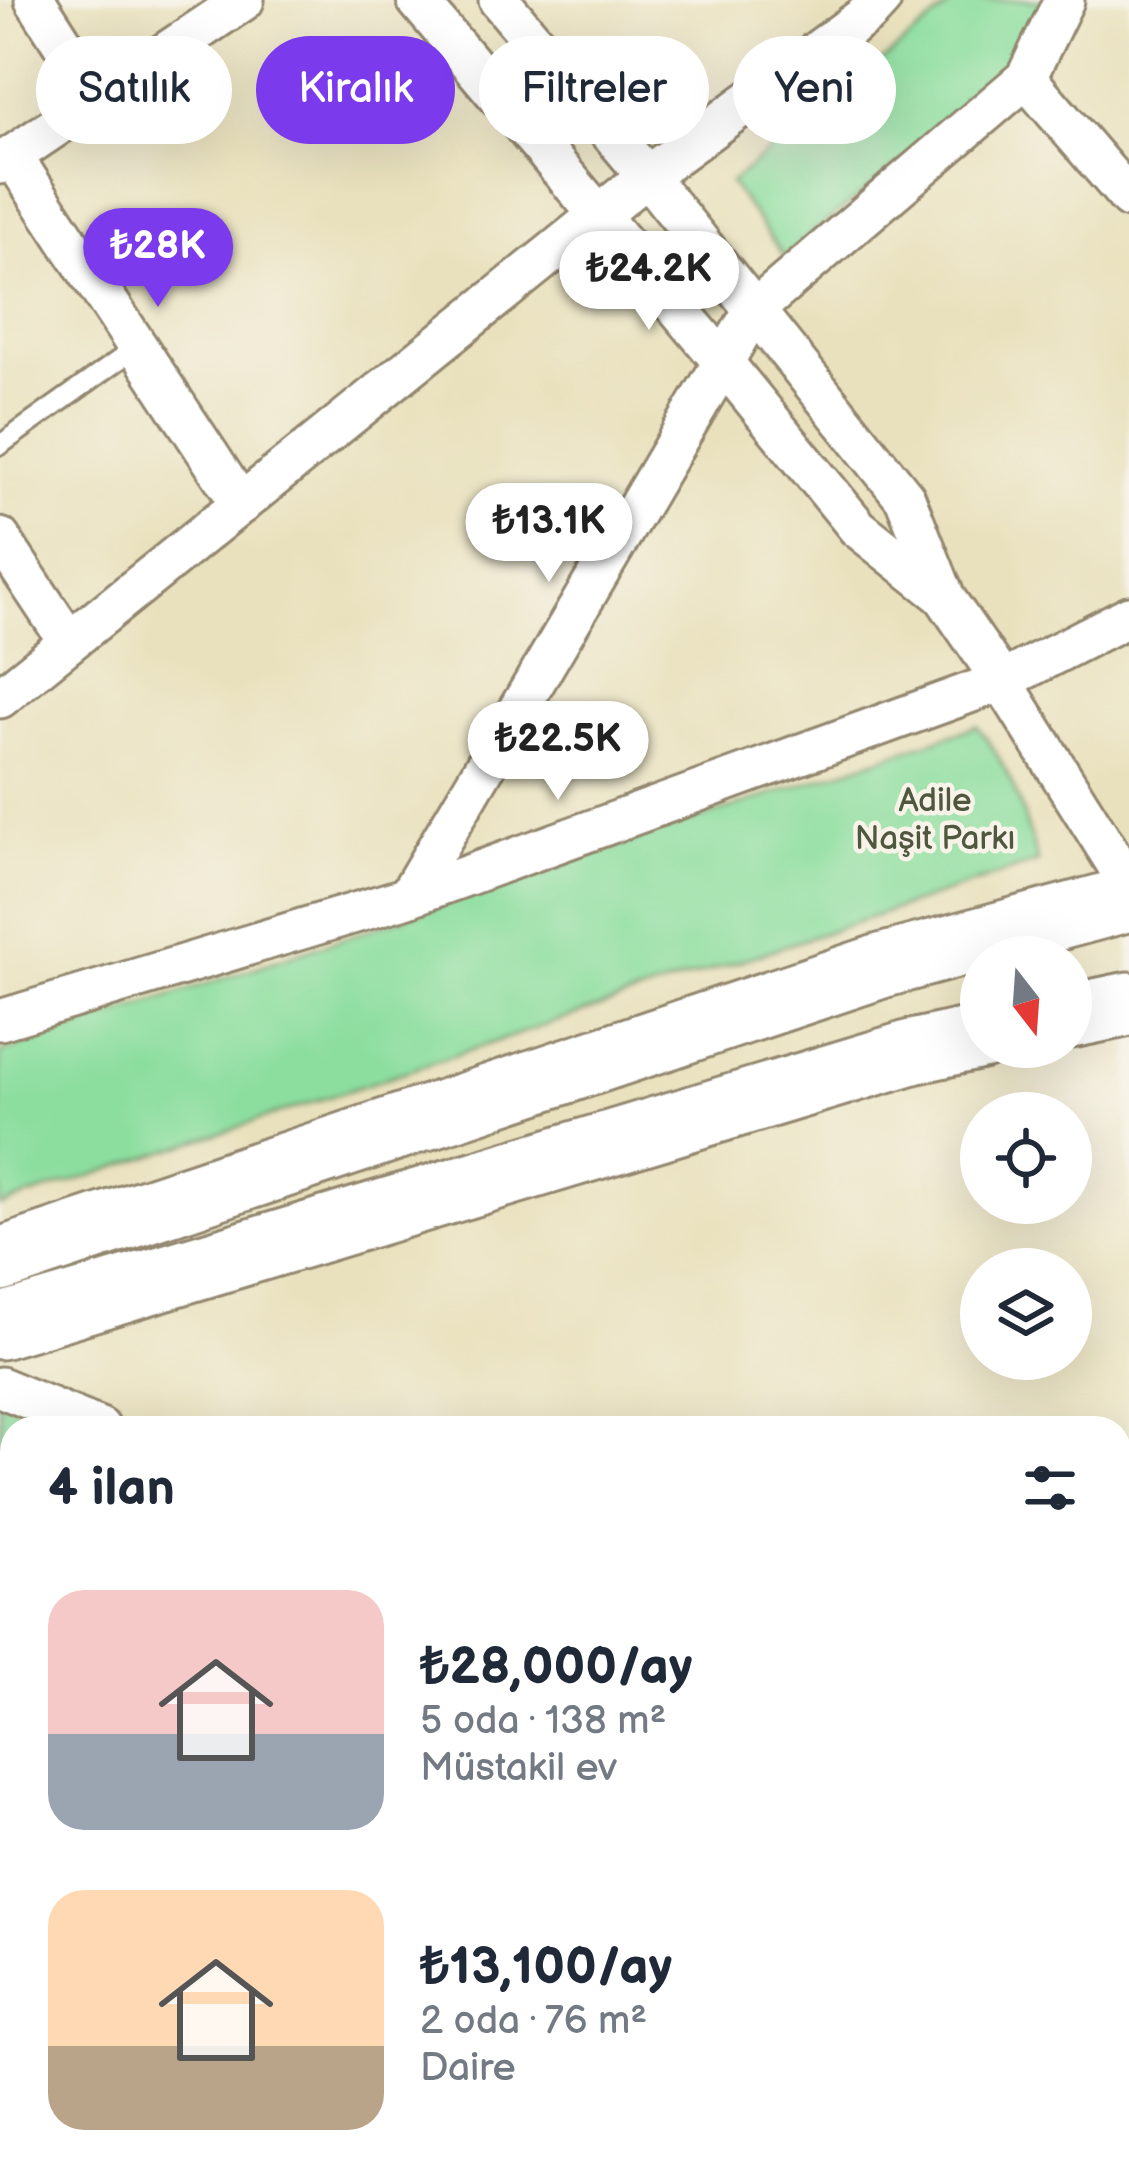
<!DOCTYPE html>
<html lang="tr">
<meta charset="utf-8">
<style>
body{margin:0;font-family:"Balsamiq Sans",sans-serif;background:#f2f2f3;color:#1f2937;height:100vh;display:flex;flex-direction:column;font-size:45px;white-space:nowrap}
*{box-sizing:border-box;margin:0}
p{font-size:39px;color:#747a83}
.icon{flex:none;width:66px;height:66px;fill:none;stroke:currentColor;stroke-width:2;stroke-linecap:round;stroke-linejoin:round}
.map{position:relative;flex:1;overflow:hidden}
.details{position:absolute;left:0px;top:1416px;width:1131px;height:768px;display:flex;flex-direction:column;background:#fff;border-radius:36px 36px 0 0;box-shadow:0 12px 48px #0002}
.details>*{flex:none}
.banner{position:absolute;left:36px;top:36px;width:1059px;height:108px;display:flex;gap:24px}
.needle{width:78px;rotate:163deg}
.fabs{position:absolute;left:960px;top:936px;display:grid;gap:24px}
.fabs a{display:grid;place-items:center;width:132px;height:132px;border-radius:50%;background:#fff;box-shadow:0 12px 48px #0002;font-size:60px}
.price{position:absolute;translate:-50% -102px;padding:0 27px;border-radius:42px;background:#fff;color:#222;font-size:39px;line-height:78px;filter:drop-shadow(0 3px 6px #0008)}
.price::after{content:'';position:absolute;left:50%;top:72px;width:36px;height:27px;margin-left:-18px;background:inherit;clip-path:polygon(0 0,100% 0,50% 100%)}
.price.active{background:#7c3aed;color:#fff}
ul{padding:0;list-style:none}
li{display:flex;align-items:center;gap:36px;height:300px;padding:0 48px}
li span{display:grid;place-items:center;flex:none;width:336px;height:240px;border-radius:36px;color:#555}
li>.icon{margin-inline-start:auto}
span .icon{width:144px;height:144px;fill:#fffc;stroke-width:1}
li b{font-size:51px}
h2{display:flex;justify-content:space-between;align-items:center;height:144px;padding:0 48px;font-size:51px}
.chip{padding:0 42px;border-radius:54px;background:#fff;box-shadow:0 12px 48px #0002;font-size:42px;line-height:108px}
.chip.active{background:#7c3aed;color:#fff}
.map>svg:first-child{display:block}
.green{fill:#8cde9f;stroke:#64845e;stroke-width:3}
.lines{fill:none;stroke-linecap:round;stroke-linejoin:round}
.service-casing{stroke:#92866e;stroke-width:24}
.minor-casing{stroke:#92866e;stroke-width:45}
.primary-casing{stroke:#92866e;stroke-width:69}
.service{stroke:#fff;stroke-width:18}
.minor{stroke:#fff;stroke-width:39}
.primary{stroke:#fff;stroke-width:63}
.labels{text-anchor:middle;stroke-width:9;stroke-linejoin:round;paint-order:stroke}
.park-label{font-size:33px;fill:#4f573e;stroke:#f7f3e8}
</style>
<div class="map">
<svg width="1129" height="2184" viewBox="0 0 1129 2184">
<rect width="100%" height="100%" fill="#f7f3e8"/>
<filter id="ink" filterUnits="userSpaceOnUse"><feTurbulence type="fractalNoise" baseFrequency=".00833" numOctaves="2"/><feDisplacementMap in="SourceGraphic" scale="24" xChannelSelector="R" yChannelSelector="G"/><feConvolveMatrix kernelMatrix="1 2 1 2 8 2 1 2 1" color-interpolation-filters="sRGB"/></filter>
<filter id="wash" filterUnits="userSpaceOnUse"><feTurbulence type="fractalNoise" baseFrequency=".004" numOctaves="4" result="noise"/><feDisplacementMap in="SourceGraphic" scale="48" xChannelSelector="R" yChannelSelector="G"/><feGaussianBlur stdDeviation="2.7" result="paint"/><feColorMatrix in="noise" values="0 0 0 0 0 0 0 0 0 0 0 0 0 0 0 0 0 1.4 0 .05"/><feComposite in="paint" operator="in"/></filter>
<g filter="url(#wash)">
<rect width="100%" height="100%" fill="#e9e1bd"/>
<!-- green -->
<g class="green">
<path d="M 958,0 L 1046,0 L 1005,80 L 784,256 L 730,183 Z"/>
<path d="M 977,726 C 1011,768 1023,811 1038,862 L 0,1206 L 0,1053 Z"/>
<path d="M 0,1399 L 66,1428 L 12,1428 L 12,1749 L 0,1756 Z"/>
</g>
</g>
<g filter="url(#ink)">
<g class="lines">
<defs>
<path id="service" d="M 0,445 L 137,347"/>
<g id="minor">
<path d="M 35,0 L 98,98"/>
<path d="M 417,0 L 723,362 L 858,528 L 941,594"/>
<path d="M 499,0 L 647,176 L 905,498 L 945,598 L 1002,681 L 1129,884"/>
<path d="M 1026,78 L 1129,198"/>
<path d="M 12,156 L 241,504"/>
<path d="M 0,164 L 244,0"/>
<path d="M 0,538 L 69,642"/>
<path d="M 0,698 L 647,176 L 869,13 L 881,0"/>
<path d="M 408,897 L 754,310 L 1026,78 L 1064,0"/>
<path d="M 0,1020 L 408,897 L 1002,681 L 1129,616"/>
<path d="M 0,1387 L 100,1428"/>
<path d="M 1119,1783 L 1129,1789"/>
<path d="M 0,1865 L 12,1885"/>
<path d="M 0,2001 L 12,1967"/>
<path d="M 202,2172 L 210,2184"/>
<path d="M 602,2172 L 610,2184"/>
<path d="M 817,2172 L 824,2184"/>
<path d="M 351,2184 L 372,2172"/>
<path d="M 1081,2184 L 1116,2172"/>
</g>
<g id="primary">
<path d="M 1071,1016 L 1129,1004"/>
<path d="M 0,1260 L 881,966 L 1129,899"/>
<path d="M 0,1327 L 912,1052 L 981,1037"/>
</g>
</defs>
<!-- service casing -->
<use href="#service" class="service-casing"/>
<!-- minor casing -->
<use href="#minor" class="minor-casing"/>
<!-- primary casing -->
<use href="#primary" class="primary-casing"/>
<!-- service -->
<use href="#service" class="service"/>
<!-- minor -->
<use href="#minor" class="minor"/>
<!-- primary -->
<use href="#primary" class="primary"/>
</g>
</g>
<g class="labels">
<!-- park labels -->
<g class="park-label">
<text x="935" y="811">Adile<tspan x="935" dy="38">Naşit Parkı</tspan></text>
</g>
</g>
</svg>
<div class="fabs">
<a><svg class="needle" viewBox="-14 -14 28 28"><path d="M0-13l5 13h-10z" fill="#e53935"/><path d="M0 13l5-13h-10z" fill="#747a83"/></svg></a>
<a><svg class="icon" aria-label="locate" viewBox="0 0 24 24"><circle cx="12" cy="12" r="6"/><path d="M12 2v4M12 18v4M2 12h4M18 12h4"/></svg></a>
<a><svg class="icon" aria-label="layers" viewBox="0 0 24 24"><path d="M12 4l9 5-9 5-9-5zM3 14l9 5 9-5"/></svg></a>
</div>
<b class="price active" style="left:158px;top:310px">₺28K</b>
<b class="price" style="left:649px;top:333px">₺24.2K</b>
<b class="price" style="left:549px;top:585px">₺13.1K</b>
<b class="price" style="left:558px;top:803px">₺22.5K</b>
<div class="banner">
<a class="chip">Satılık</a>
<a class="chip active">Kiralık</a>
<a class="chip">Filtreler</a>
<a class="chip">Yeni</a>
</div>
<section class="details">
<h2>4 ilan<svg class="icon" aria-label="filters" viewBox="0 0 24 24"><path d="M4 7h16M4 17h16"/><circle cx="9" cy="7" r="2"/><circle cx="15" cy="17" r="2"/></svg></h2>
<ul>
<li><span style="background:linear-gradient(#f6c9c9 60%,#9aa5b1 0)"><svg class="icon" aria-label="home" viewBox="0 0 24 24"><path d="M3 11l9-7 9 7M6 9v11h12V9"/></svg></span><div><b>₺28,000/ay</b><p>5 oda · 138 m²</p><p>Müstakil ev</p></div></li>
<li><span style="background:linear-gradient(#ffd9b3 65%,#b9a48a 0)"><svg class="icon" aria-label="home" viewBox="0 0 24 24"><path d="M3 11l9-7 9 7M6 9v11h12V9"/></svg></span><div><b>₺13,100/ay</b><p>2 oda · 76 m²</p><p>Daire</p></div></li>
</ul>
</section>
</div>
